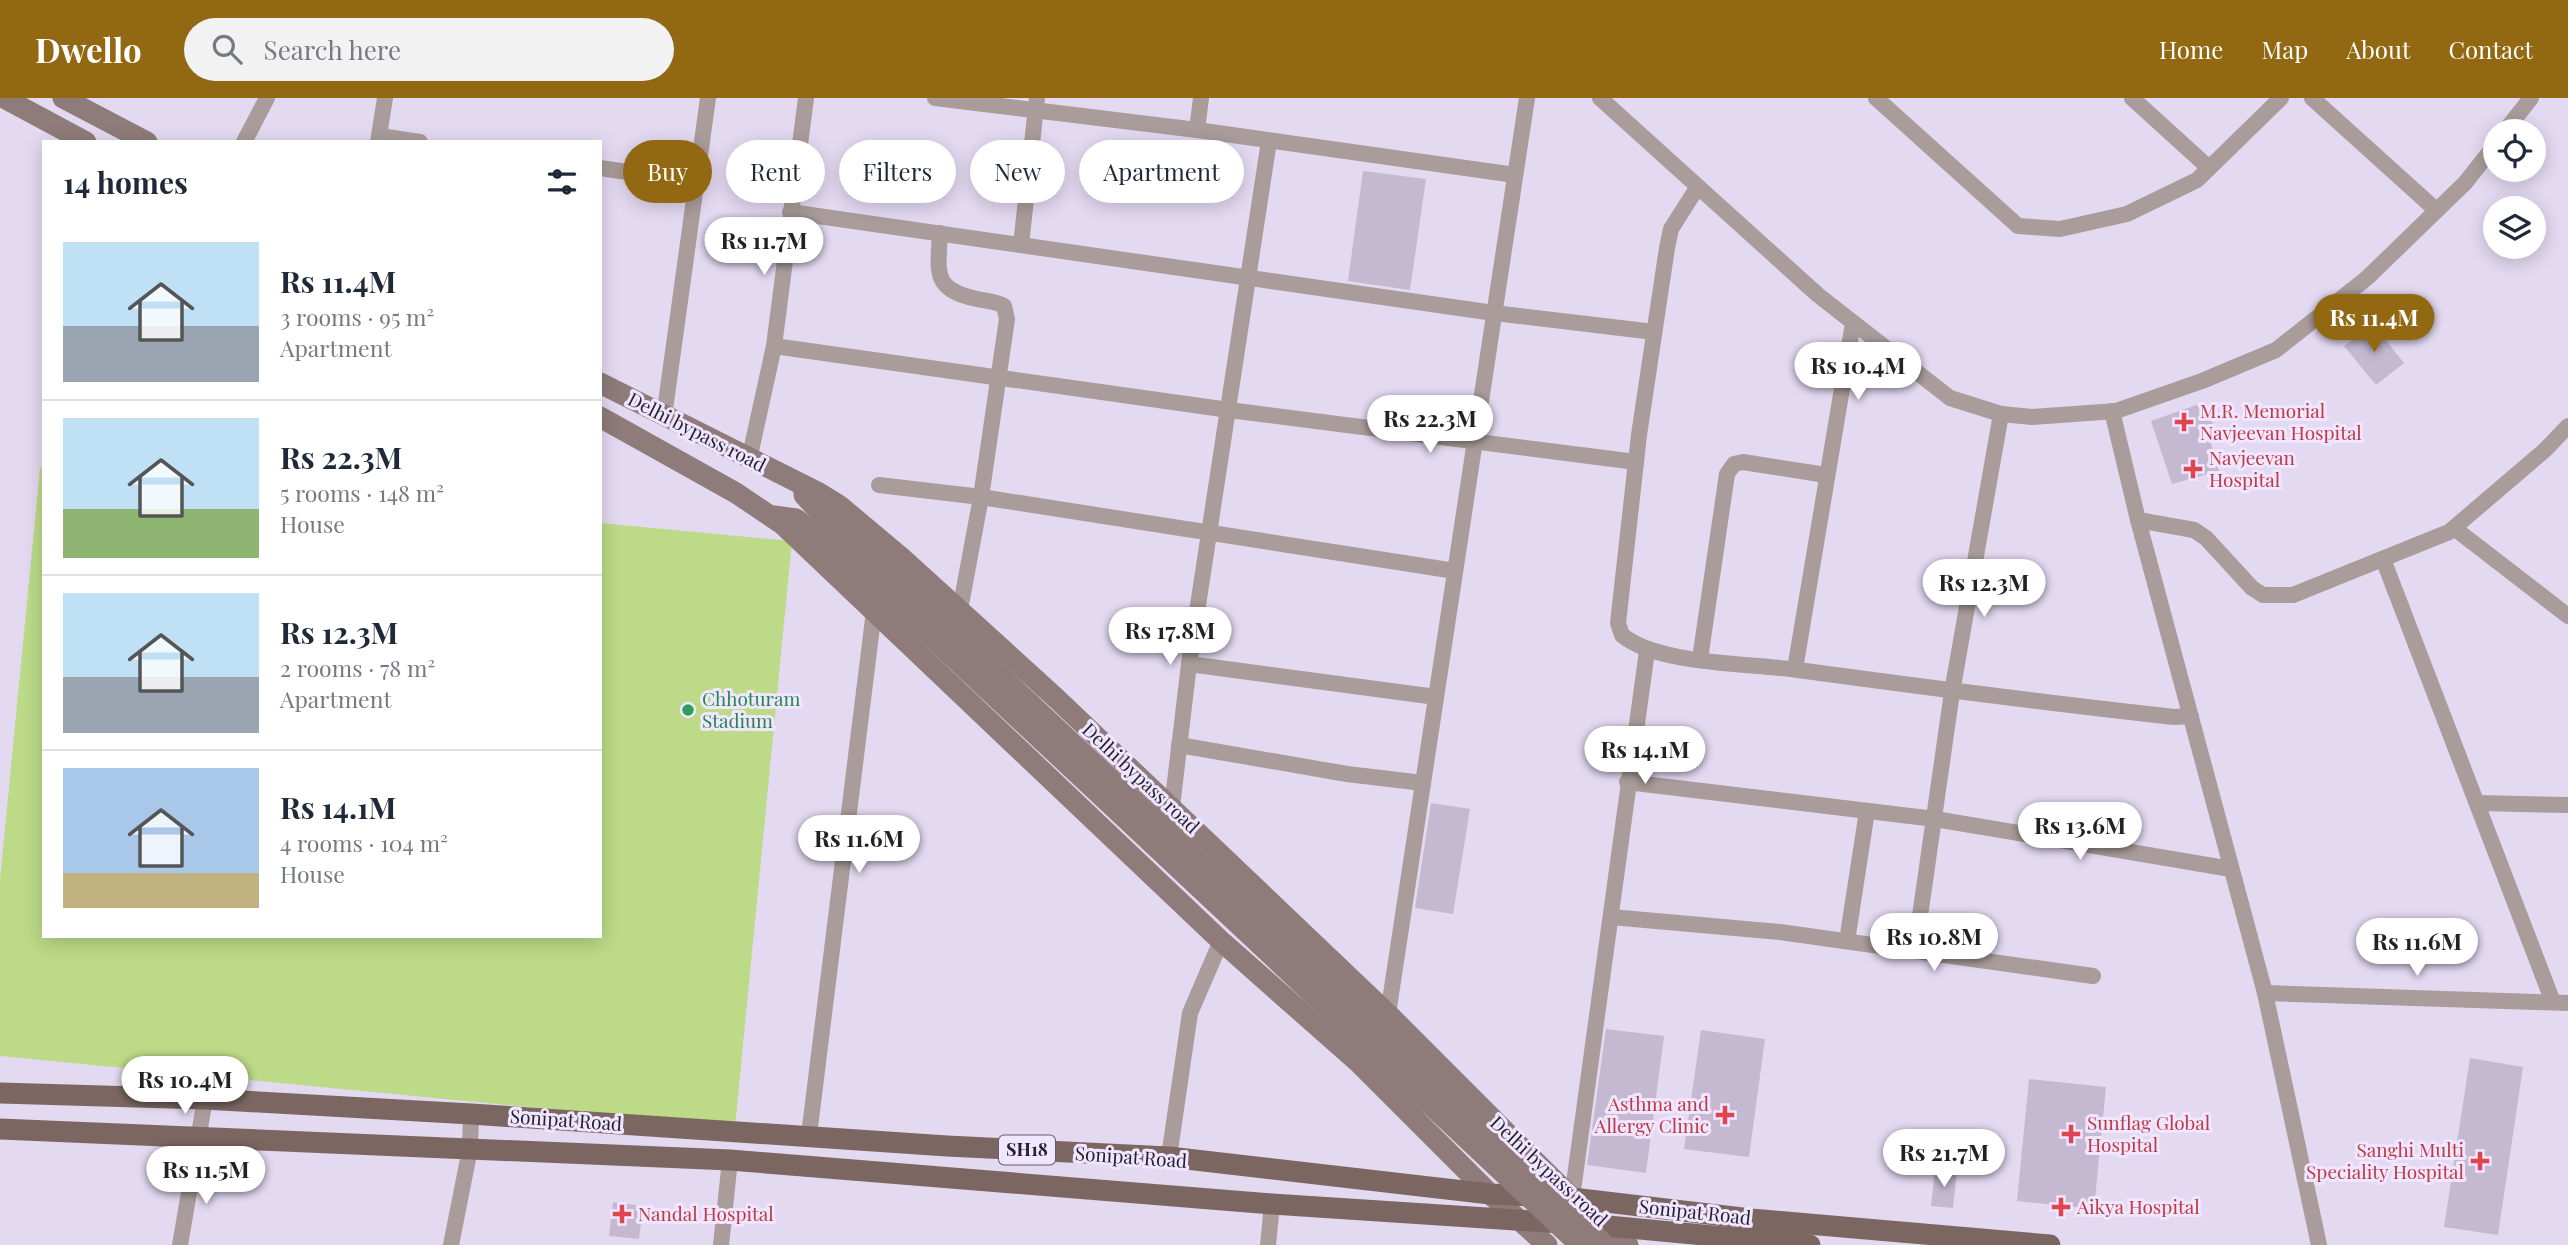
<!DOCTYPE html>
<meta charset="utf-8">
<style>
body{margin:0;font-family:"Playfair Display",serif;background:#f2f2f3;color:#1f2937;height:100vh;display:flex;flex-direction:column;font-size:26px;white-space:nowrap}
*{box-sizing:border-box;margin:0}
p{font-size:23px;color:#747a83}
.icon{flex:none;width:38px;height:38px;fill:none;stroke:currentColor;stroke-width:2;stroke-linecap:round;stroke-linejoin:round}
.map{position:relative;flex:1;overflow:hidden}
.panel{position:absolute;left:42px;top:42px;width:560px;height:798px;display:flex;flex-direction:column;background:#fff;border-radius:0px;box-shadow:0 4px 18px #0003}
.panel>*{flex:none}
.hud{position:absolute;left:623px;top:42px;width:665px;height:63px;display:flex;gap:14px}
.fabs{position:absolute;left:2483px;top:21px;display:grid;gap:14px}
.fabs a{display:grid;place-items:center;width:63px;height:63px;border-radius:50%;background:#fff;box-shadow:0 4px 18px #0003;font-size:35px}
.price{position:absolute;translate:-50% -60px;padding:0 16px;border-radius:24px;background:#fff;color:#222;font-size:23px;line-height:46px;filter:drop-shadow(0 2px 4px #0008)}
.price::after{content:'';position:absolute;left:50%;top:42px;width:21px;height:16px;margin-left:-10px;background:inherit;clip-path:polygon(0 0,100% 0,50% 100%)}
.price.on{background:#926812;color:#fff}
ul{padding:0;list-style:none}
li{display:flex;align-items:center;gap:21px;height:175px;padding:0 21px}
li+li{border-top:2px solid #e0e1e3}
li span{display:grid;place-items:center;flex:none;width:196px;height:140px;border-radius:0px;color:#555}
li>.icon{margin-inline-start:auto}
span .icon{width:84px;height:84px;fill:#fffc;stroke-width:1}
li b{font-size:30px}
h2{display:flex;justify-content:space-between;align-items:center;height:84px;padding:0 21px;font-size:30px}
.chip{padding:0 24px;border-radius:32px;background:#fff;box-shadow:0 4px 18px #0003;font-size:24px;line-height:63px}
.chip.on{background:#926812;color:#fff}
header{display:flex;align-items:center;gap:42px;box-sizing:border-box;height:98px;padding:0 35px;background:#926812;color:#fff}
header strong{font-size:33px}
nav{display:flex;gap:38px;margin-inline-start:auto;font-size:24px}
.search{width:490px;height:63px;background:#f2f2f3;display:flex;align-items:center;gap:18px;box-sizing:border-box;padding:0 24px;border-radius:38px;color:#747a83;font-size:26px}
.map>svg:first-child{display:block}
.green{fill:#bcda88}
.building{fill:#c4b9d1}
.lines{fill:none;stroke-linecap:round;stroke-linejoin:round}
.minor{stroke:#a99c9a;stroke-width:16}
.secondary{stroke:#8f7c7a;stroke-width:21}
.primary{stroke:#7c6662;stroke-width:21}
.secondary-bridge{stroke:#8f7c7a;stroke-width:21}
.health-dot{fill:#e0444e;stroke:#f0e6ff;stroke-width:2.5}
.leisure-dot{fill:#2e9e5b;stroke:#f0e6ff;stroke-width:2.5}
.labels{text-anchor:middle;stroke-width:6;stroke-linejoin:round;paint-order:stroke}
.shield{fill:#f0e6ff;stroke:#635d6b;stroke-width:2}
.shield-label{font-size:18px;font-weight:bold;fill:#26222b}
.health-label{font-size:19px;fill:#be3a42;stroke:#f0e6ff;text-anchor:start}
.street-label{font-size:19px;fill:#26222b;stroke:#f0e6ff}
.leisure-label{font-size:19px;fill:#27864d;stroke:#f0e6ff;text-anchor:start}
</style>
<header>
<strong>Dwello</strong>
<div class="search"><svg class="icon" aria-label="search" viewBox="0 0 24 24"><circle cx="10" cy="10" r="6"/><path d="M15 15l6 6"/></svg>Search here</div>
<nav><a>Home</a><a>Map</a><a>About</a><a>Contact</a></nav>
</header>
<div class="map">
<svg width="2568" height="1147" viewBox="0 0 2568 1147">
<rect width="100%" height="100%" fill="#e3d9f1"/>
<!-- green -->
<path class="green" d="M 40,370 L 44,371 L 44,838 L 600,838 L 600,425 L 792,443 L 735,1029 L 0,958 L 0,782 Z"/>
<!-- building -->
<g class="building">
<path d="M 1363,73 L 1426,81 L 1410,192 L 1348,183 Z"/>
<path d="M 2373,226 L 2404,265 L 2376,287 L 2344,248 Z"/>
<path d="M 2205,304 L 2214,329 L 2207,332 L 2219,373 L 2172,386 L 2151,323 Z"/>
<path d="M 1431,705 L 1470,711 L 1453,816 L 1415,810 Z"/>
<path d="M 1606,931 L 1664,938 L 1646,1075 L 1587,1067 Z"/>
<path d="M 1701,932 L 1765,941 L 1749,1059 L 1684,1051 Z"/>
<path d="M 2470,960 L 2523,969 L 2498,1137 L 2444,1129 Z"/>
<path d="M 2029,981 L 2106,989 L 2094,1111 L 2017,1103 Z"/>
<path d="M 1935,1071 L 1957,1074 L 1953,1110 L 1931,1108 Z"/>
<path d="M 613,1104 L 643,1108 L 639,1141 L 609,1138 Z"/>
</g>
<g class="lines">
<!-- minor -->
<g class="minor">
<path d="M 935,0 L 1197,32 L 1515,77"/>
<path d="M 1600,0 L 1818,197 L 1950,300 L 2001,316 L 2032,319 L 2116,313 L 2202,283 L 2276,252 L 2367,180 L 2465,85 L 2496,46"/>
<path d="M 1876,0 L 2018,128 L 2060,131 L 2127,116 L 2197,82 L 2281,0"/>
<path d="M 2132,0 L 2209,70"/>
<path d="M 2312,0 L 2436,112"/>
<path d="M 1197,32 L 1201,0"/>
<path d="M 2505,33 L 2531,0"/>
<path d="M 380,38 L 420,44"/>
<path d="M 244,44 L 267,0"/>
<path d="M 378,44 L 385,0"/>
<path d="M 600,70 L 696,84"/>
<path d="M 1697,90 L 1671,131 L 1667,150 L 1639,337 L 1618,525 L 1622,537 C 1658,567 1750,565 1798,572 C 1923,589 2048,605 2174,619 L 2191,618"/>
<path d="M 790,114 L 1494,215 L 1654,234"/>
<path d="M 940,135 C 938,175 932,191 977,201 C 986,203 995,203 1004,208 L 1007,221 L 981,399 L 960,512"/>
<path d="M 1021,147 L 1037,0"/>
<path d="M 774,248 L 1229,312 L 1636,364"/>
<path d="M 2112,313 L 2138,422 L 2265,895 L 2319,1147"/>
<path d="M 664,319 L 708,0"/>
<path d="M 749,362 L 774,248 L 806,0"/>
<path d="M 879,387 L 981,399 L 1455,473"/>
<path d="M 2138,422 L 2194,432 L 2206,440 L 2252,490 L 2263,497 L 2293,497 L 2449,434 L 2545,352 L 2568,328"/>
<path d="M 2454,430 L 2568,518"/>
<path d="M 2383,461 L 2553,904"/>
<path d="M 1700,561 L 1727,376 L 1734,366 L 1743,364 L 1826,377"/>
<path d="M 1189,566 L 1436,599"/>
<path d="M 1795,571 L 1853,225"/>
<path d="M 1179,647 L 1347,676 L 1423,685"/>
<path d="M 1627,684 L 1935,721 L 2231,771"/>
<path d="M 2477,705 L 2568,707"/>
<path d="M 1172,709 L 1189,566 L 1269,43"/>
<path d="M 1611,819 L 1780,834 L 2093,878"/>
<path d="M 1847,843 L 1867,713"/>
<path d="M 1915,853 L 1952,594 L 2001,316"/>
<path d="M 2265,895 L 2568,905"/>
<path d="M 1388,916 L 1527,0"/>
<path d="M 809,1037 L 874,513"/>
<path d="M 1169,1059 L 1190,915 L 1221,843"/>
<path d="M 1572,1100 L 1647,553"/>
<path d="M 180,1147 L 205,1001"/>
<path d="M 451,1147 L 470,1051 L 471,1016"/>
<path d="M 721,1147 L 730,1062"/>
<path d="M 1268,1147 L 1272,1106"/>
</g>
<!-- secondary -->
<g class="secondary">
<path d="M 4,0 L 86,44"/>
<path d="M 63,0 L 147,44"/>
<path d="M 600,285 L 819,395 L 840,408 L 902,460 L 1057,601 L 1388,916 L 1572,1100 L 1628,1147"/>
<path d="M 600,319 L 736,395 L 782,426 L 1221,843 L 1360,966 L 1490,1096 L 1547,1147"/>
<path d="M 804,390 L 804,397 L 813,407 L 886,470 L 1139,708"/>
<path d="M 774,418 L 796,421 L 837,451 L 1125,720"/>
</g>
<!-- primary -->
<g class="primary">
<path d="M 0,995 L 205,1001 L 471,1016 L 947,1048 L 1169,1059 L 1490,1096 L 1572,1100 L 1751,1121 L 2050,1147"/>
<path d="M 0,1031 L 730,1062 L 1272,1106 L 1608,1128 L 1810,1147"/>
</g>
<!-- secondary-bridge -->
<g class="secondary-bridge">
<path d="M 1139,708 L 1605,1147"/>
<path d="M 1125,720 L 1580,1147"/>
</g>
</g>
<!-- markers -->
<g class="health-dot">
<path d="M2180.5 313.5h7v7h7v7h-7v7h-7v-7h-7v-7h7z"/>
<path d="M2189.5 360.5h7v7h7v7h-7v7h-7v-7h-7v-7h7z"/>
<path d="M1721.5 1006.5h7v7h7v7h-7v7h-7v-7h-7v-7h7z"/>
<path d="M2067.5 1025.5h7v7h7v7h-7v7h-7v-7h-7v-7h7z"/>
<path d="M2476.5 1052.5h7v7h7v7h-7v7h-7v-7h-7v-7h7z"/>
<path d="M2057.5 1098.5h7v7h7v7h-7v7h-7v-7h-7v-7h7z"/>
<path d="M618.5 1105.5h7v7h7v7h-7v7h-7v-7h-7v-7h7z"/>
</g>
<circle class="leisure-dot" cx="688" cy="612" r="7"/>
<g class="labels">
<!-- shield labels -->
<rect class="shield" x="999" y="1037.5" width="56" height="29" rx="5"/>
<g class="shield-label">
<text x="1027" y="1058">SH18</text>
</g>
<!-- health labels -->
<g class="health-label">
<text x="2200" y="320">M.R. Memorial<tspan x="2200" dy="22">Navjeevan Hospital</tspan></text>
<text x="2209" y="367">Navjeevan<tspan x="2209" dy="22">Hospital</tspan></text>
<text x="1709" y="1013" text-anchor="end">Asthma and<tspan x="1709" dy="22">Allergy Clinic</tspan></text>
<text x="2087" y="1032">Sunflag Global<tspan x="2087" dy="22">Hospital</tspan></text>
<text x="2464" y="1059" text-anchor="end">Sanghi Multi<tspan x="2464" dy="22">Speciality Hospital</tspan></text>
<text x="2077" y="1116">Aikya Hospital</text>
<text x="638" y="1123">Nandal Hospital</text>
</g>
<!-- street labels -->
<g class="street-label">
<text transform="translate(697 334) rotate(27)" y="7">Delhi bypass road</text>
<text transform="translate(1141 680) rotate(43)" y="7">Delhi bypass road</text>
<text transform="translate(566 1022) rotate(4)" y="7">Sonipat Road</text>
<text transform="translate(1131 1059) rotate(4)" y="7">Sonipat Road</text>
<text transform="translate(1549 1073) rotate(43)" y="7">Delhi bypass road</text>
<text transform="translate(1695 1114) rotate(6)" y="7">Sonipat Road</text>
</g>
<!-- leisure labels -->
<g class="leisure-label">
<text x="702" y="608">Chhoturam<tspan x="702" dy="22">Stadium</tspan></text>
</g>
</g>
</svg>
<div class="fabs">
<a><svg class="icon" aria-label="locate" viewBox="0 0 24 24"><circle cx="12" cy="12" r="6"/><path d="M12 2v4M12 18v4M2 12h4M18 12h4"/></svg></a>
<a><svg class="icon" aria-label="layers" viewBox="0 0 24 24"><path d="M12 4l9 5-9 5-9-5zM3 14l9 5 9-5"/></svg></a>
</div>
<b class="price" style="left:764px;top:179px">Rs 11.7M</b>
<b class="price on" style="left:2374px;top:256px">Rs 11.4M</b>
<b class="price" style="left:1858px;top:304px">Rs 10.4M</b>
<b class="price" style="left:1430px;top:357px">Rs 22.3M</b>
<b class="price" style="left:1984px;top:521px">Rs 12.3M</b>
<b class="price" style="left:1170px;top:569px">Rs 17.8M</b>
<b class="price" style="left:1645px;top:688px">Rs 14.1M</b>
<b class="price" style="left:2080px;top:764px">Rs 13.6M</b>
<b class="price" style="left:859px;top:777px">Rs 11.6M</b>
<b class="price" style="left:1934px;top:875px">Rs 10.8M</b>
<b class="price" style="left:2417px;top:880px">Rs 11.6M</b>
<b class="price" style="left:185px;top:1018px">Rs 10.4M</b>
<b class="price" style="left:1944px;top:1091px">Rs 21.7M</b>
<b class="price" style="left:206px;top:1108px">Rs 11.5M</b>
<div class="hud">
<a class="chip on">Buy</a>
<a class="chip">Rent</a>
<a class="chip">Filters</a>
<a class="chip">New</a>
<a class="chip">Apartment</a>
</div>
<section class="panel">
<h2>14 homes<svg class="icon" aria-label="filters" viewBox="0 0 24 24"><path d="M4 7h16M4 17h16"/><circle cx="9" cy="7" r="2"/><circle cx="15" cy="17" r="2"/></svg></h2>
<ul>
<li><span style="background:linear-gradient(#bfe0f5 60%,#9aa5b1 0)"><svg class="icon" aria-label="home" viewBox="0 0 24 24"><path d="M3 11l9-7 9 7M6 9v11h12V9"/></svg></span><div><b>Rs 11.4M</b><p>3 rooms · 95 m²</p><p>Apartment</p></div></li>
<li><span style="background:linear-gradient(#bfe0f5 65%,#8fb573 0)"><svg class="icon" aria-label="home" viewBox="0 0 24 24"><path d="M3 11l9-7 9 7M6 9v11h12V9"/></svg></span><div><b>Rs 22.3M</b><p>5 rooms · 148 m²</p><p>House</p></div></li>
<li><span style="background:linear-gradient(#bfe0f5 60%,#9aa5b1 0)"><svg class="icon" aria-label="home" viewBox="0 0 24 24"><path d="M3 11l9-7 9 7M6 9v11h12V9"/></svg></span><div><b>Rs 12.3M</b><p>2 rooms · 78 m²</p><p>Apartment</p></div></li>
<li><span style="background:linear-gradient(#a9c7e8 75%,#c2b280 0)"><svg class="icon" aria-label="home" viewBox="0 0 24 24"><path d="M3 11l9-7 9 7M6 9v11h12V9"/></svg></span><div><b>Rs 14.1M</b><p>4 rooms · 104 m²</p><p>House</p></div></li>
</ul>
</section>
</div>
